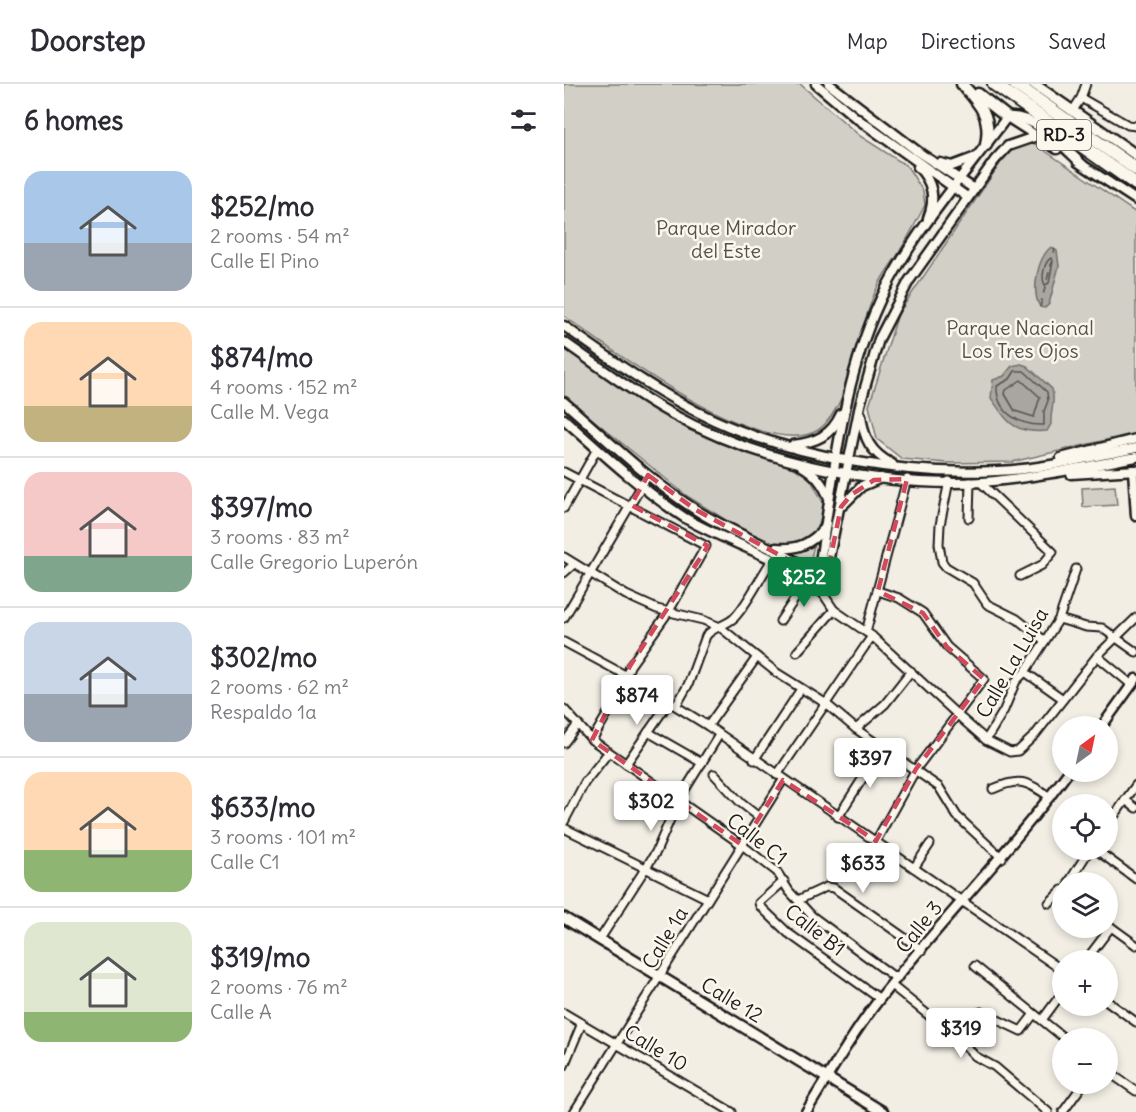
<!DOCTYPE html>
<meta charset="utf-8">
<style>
body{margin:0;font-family:Delius,sans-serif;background:#f2f2f3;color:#2b2b33;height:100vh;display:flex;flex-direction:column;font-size:22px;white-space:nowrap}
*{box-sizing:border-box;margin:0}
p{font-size:20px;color:#7c7c81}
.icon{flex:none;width:33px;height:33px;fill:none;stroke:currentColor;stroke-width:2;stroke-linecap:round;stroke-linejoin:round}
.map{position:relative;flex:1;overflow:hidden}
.sheet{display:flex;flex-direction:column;background:#fff;width:564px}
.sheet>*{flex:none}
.needle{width:39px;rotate:33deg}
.buttons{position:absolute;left:488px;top:632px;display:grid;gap:12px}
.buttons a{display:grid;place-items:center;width:66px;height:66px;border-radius:50%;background:#fff;box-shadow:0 3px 9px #0003;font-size:30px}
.price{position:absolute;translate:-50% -51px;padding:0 14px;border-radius:6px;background:#fff;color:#222;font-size:20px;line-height:39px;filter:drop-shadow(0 2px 3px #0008)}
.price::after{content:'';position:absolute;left:50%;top:36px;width:18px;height:14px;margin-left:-9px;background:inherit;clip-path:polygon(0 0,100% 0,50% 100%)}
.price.on{background:#0b8043;color:#fff}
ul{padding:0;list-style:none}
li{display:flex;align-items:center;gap:18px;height:150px;padding:0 24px}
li+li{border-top:2px solid #e1e1e2}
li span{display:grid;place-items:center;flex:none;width:168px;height:120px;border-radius:18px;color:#555}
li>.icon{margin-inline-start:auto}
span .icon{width:72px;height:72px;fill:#fffc;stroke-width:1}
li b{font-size:26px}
h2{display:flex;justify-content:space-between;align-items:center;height:72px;padding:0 24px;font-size:26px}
header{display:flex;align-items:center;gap:36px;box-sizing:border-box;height:84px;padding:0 30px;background:#fff;border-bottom:2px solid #e1e1e2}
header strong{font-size:28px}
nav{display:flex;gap:33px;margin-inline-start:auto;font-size:21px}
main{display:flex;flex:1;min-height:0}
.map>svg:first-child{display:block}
.green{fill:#d2cfc6;stroke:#777671;stroke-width:1.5}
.water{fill:#a9a6a0;stroke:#716f6b;stroke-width:1.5}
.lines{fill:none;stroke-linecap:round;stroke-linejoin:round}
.shore{stroke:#545351;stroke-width:1.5}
.ferry{stroke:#545351;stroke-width:1.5;stroke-dasharray:8 6;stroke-linecap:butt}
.minor-casing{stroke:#1c1c1c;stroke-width:11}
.tertiary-casing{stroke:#1c1c1c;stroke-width:13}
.secondary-casing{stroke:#1c1c1c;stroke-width:14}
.primary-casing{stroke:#1c1c1c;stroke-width:15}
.motorway-casing{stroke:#1c1c1c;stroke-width:16}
.minor{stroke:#fbf7ec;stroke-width:7}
.tertiary{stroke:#fbf7ec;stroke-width:8}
.secondary{stroke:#fbf7ec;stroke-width:9}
.primary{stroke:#fbf7ec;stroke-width:10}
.motorway{stroke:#fbf7ec;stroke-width:12}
.marked{fill:none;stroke:#d1495b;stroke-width:4.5;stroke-dasharray:12 8;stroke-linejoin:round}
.labels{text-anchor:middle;stroke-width:5;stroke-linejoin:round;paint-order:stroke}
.shield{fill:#fbf7ec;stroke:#5f5e5a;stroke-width:1.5}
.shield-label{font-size:18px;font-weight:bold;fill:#1c1c1c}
.park-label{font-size:20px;fill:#53524f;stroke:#fbf7ec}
.street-label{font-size:20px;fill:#1c1c1c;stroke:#fbf7ec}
</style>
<header>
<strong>Doorstep</strong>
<nav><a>Map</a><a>Directions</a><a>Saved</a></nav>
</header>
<main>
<section class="sheet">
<h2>6 homes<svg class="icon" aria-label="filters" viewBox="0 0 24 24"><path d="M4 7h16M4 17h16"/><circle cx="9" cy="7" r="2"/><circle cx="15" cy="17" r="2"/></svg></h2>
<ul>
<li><span style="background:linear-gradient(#a9c7e8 60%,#9aa5b1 0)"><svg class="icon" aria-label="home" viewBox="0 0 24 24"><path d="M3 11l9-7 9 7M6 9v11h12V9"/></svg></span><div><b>$252/mo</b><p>2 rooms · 54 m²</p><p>Calle El Pino</p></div></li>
<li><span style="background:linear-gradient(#ffd9b3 70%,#c2b280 0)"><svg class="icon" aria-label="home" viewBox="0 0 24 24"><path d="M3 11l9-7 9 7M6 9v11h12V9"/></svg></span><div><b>$874/mo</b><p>4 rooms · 152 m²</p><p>Calle M. Vega</p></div></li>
<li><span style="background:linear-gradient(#f6c9c9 70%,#7fa58c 0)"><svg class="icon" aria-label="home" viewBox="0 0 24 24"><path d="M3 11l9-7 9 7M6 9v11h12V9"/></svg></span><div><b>$397/mo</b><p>3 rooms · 83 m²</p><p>Calle Gregorio Luperón</p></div></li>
<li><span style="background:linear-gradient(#c9d6e8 60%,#9aa5b1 0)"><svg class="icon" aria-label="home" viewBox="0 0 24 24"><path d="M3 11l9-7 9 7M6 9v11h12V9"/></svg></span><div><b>$302/mo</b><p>2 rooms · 62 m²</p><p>Respaldo 1a</p></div></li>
<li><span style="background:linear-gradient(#ffd9b3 65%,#8fb573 0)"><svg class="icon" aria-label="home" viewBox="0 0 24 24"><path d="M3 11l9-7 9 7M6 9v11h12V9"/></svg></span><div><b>$633/mo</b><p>3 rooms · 101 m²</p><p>Calle C1</p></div></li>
<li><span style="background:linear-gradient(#dfe7d0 75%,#8fb573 0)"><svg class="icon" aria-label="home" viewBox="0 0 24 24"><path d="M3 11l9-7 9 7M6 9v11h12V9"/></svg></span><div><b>$319/mo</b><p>2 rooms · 76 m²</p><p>Calle A</p></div></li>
</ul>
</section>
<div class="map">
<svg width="572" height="1028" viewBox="0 0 572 1028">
<rect width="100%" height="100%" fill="#f2eee4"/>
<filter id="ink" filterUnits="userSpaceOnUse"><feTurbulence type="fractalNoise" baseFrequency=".0167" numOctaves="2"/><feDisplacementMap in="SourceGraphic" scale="12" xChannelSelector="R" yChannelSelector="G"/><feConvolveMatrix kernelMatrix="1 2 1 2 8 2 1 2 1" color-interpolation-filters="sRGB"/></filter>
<g filter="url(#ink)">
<!-- green -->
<g class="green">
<path d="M 0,0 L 236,0 L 296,52 L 343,82 L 359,107 L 361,121 C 353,136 346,151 337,165 C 330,178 319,190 313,204 C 293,245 292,305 261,340 C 214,392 42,262 0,232 Z"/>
<path d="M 468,58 L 572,129 L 572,349 L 448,378 L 383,379 L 338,375 L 313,355 L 305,322 L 334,230 L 448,62 Z"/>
<path d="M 0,263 L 125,346 L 243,389 L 260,420 L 246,478 L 165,438 L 123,412 L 0,312 Z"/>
<path d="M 551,402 L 553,421 L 519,423 L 518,404 Z"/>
</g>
<!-- water -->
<g class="water">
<path d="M 487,163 L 493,167 L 495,182 L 485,220 L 481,224 L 476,223 C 467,207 473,175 487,163 Z"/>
<path d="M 457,280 L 463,282 L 488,305 C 492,318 486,326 487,340 L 483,347 C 449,350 444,338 427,314 L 429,296 L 440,292 L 448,282 Z"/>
</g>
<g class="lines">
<!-- shore -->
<g class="shore">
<path d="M 487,174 L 489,177 L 485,199 L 481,201 C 477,194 480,178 487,174 Z"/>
<path d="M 451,287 L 460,287 L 483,308 L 484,317 L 480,327 L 480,341 C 455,342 432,328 433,302 L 446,295 Z"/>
<path d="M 457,296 L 476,313 L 470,333 L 451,327 L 441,310 L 442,306 Z"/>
</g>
<!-- ferry -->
<path class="ferry" d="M 476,223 L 491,165"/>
<defs>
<g id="minor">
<path d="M 517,14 L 564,41 L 572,42"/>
<path d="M 508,28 L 517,14 L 522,0"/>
<path d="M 0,388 L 142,462 L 105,527 L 66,582 L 58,605 L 28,656"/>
<path d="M 385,397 L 376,441 L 375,460 L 378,478 L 382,483 L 409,499 L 423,520 L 453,535 L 481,557"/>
<path d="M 416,398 L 489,468 L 478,481 L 456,492"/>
<path d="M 0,424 L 33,365"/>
<path d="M 405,434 L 406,398"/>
<path d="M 0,473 L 62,511 L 93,525 L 139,536 L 156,543 L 213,589 L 261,619 L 292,645 L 375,703 L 393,732 L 438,774"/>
<path d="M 0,489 L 10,480"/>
<path d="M 258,508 L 270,526 L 308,552 L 398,635 L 422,656 L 446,668 L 454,667 L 471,651 L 533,572 L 572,534"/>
<path d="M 0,534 L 84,391"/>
<path d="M 495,535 L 522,543 L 538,544 L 572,568"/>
<path d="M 216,537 L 243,497"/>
<path d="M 302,548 L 343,395"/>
<path d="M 0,558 L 63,592 L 144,642 L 498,886"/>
<path d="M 233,568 L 270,526"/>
<path d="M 533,572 L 568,601"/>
<path d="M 461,588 L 499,615"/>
<path d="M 112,622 L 124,601 L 142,552 C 149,543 161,542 170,534 C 185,518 195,495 208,476"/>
<path d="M 0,625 L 28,656 L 178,761 L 213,788 L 225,807 L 248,832 L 333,895"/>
<path d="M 144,642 L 193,573"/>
<path d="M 292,645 L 321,620 L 347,587"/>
<path d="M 84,648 L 138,679"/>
<path d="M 422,656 L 440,626 L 452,597 L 461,588 L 495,535 L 512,485"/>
<path d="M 0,659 L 14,640"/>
<path d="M 190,676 L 237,605"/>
<path d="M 62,680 L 105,618"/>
<path d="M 150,690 L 177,719 L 195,733"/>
<path d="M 213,691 L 308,552"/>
<path d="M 429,705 C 456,693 462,697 486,713"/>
<path d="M 561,716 L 572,724"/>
<path d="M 274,733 L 318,664"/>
<path d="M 0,738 L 21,698 L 44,669"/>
<path d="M 543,742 L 572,701"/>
<path d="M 0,744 L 144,815"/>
<path d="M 312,757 L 352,685 L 420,595 L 383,563 L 359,529 L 335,514 L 314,507"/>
<path d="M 531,765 L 572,795"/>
<path d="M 350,784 L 366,760"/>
<path d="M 220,797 L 195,819 L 196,822 L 224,849 L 316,915"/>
<path d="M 505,798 L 526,765"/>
<path d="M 234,816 L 262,803 L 270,804 L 358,866"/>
<path d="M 485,819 L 498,806"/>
<path d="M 543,840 L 572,861"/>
<path d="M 36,855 L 92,768 L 114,717 L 155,651"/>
<path d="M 522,876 L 547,843"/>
<path d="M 411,882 L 500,954"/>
<path d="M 327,901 L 399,959 L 411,972 L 431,983 L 484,1028"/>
<path d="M 543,917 L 572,938"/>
<path d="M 417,928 L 457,947 L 470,930"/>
<path d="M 0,929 L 168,1028"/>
<path d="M 478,936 L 498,909"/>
<path d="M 0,982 L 18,939"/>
<path d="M 543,987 L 572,1007"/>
<path d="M 10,1028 L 219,696"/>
<path d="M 499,1028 L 520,999"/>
</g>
<g id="tertiary">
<path d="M 252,0 L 291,33 L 403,113"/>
<path d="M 265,0 L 357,70 L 409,104"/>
<path d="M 443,33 L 493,65"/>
<path d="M 514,78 L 572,116"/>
<path d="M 376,79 L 388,82 L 412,73"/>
<path d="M 354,83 C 369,98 372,115 364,134"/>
<path d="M 0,242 C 48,276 96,311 150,336 C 231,373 344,392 433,387 C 480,385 526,373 572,364"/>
<path d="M 0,258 C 35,282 69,309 106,329 C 196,379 317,404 419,398 C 470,394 521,383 572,373"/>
<path d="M 0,318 C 43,355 84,396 132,426 C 172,452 218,465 257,494"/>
<path d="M 297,331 C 300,355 306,368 328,380"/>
<path d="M 0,335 C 39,370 78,406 121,434 C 165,460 220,473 258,508 L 296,321 L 315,255 L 345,197 L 431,76 L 444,62 L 473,52"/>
<path d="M 229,361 C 252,358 267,352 277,330"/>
<path d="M 497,374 L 572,355"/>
<path d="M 238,382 C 252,390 259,400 265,414"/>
<path d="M 569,386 L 572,432"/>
<path d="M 507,390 L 572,386"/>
<path d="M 279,421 L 298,402 L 317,394"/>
<path d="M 212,464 C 234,466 246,460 261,444"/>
<path d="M 252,502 C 268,411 274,316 310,230 C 339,159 398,94 443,33 C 471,30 499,63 519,81"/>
<path d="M 538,642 L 572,595"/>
<path d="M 242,1028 C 266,989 289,949 317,913 C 378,836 447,766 505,687"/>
</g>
<g id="secondary">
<path d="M 470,0 L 572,71"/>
<path d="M 0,834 L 319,1028"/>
</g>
<g id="primary">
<path d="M 398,0 C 416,20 428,32 422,61"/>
<path d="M 414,10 L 443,33"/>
</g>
<g id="motorway">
<path d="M 430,0 L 572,100"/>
<path d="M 451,0 L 572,85"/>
</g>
</defs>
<!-- minor casing -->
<use href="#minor" class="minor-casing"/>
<!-- tertiary casing -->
<use href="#tertiary" class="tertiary-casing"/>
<!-- secondary casing -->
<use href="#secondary" class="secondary-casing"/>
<!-- primary casing -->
<use href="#primary" class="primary-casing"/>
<!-- motorway casing -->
<use href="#motorway" class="motorway-casing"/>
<!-- minor -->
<use href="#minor" class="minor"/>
<!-- tertiary -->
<use href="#tertiary" class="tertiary"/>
<!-- secondary -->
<use href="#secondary" class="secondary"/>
<!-- primary -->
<use href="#primary" class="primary"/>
<!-- motorway -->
<use href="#motorway" class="motorway"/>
</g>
</g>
<!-- marked area -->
<path class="marked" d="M 84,391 L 132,426 L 262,496 L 277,423 L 287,411 L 310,396 L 343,395 L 314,507 L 359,529 L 383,563 L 420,595 L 352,685 L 312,757 L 219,696 L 178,761 L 28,656 L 66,582 L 144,462 L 67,421 Z"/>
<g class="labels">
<!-- shield labels -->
<rect class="shield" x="473" y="36" width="54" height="30" rx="4.5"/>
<g class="shield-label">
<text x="500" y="57">RD-3</text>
</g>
<!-- park labels -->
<g class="park-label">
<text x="162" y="151">Parque Mirador<tspan x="162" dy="23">del Este</tspan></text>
<text x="456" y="251">Parque Nacional<tspan x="456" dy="23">Los Tres Ojos</tspan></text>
</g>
<!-- street labels -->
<g class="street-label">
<text transform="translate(448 579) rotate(-60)" y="7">Calle La Luisa</text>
<text transform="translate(193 755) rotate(38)" y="7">Calle C1</text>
<text transform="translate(355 843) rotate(-51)" y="7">Calle 3</text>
<text transform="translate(251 846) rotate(38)" y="7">Calle B1</text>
<text transform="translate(101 854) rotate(-59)" y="7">Calle 1a</text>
<text transform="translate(168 916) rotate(31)" y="7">Calle 12</text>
<text transform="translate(92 964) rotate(31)" y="7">Calle 10</text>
</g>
</g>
</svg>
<div class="buttons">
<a><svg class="needle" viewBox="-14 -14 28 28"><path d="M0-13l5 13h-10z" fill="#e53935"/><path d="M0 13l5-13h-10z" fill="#7c7c81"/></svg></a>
<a><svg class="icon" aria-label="locate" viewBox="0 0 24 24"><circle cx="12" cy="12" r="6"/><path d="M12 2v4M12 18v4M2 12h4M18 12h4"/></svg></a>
<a><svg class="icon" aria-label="layers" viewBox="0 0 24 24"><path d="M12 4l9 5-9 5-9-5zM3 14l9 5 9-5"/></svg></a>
<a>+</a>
<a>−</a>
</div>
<b class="price on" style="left:240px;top:524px">$252</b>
<b class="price" style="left:73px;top:642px">$874</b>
<b class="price" style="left:306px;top:705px">$397</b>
<b class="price" style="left:87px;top:748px">$302</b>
<b class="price" style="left:299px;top:810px">$633</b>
<b class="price" style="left:397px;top:975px">$319</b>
</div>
</main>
